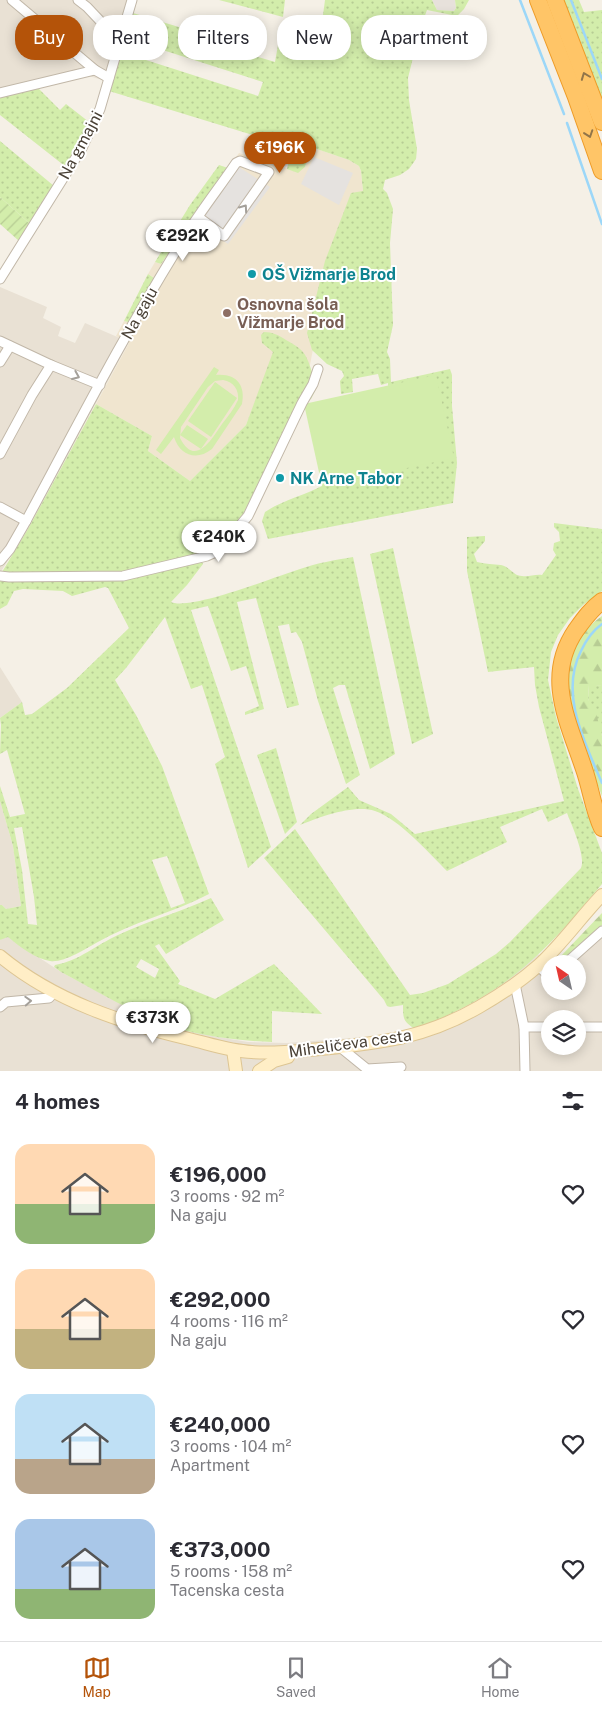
<!DOCTYPE html>
<meta charset="utf-8">
<style>
body{margin:0;font-family:"Public Sans",sans-serif;background:#f7f7f7;color:#2b2b33;height:100vh;display:flex;flex-direction:column;font-size:19px;white-space:nowrap}
*{box-sizing:border-box;margin:0}
p{font-size:16px;color:#7c7c81}
.icon{flex:none;width:28px;height:28px;fill:none;stroke:currentColor;stroke-width:2;stroke-linecap:round;stroke-linejoin:round}
.map{position:relative;height:1071px;overflow:hidden}
.details{display:flex;flex-direction:column;background:#fff;flex:1}
.details>*{flex:none}
.hud{position:absolute;left:15px;top:15px;width:572px;height:45px;display:flex;gap:10px}
.needle{width:32px;rotate:326deg}
.buttons{position:absolute;left:541px;top:955px;display:grid;gap:10px}
.buttons a{display:grid;place-items:center;width:45px;height:45px;border-radius:50%;background:#fff;box-shadow:0 2px 12px #0003;font-size:25px}
.price{position:absolute;translate:-50% -42px;padding:0 11px;border-radius:18px;background:#fff;color:#222;font-size:16px;line-height:32px;filter:drop-shadow(0 1px 2px #0008)}
.price::after{content:'';position:absolute;left:50%;top:30px;width:15px;height:11px;margin-left:-8px;background:inherit;clip-path:polygon(0 0,100% 0,50% 100%)}
.price.on{background:#b45309;color:#fff}
ul{padding:0;list-style:none}
li{display:flex;align-items:center;gap:15px;height:125px;padding:0 15px}
li span{display:grid;place-items:center;flex:none;width:140px;height:100px;border-radius:15px;color:#555}
li>.icon{margin-inline-start:auto}
span .icon{width:60px;height:60px;fill:#fffc;stroke-width:1}
li b{font-size:21px}
h2{display:flex;justify-content:space-between;align-items:center;height:60px;padding:0 15px;font-size:21px}
.tag{padding:0 18px;border-radius:20px;background:#fff;box-shadow:0 2px 12px #0003;font-size:18px;line-height:45px}
.tag.on{background:#b45309;color:#fff}
.tabs{display:flex;justify-content:space-around;align-items:center;height:70px;border-top:1px solid #e1e1e2;background:#fff;font-size:14px;color:#7c7c81}
.tabs a{display:grid;justify-items:center;gap:2px}
.tabs .on{color:#b45309}
.map>svg:first-child{display:block}
.residential{fill:#e9e1d4;fill-rule:evenodd}
.industrial{fill:#e7e1db}
.education{fill:#f0e5cf}
.grass{fill:url(#grass-dots);fill-rule:evenodd}
.forest{fill:url(#forest-firs)}
.garden{fill:url(#garden-furrows)}
.pitch{fill:#d3edab;fill-rule:evenodd}
.parking{fill:#e5e2df}
.lines{fill:none;stroke-linecap:round;stroke-linejoin:round}
.stream{stroke:#9cd7f8;stroke-width:2.5}
.street-casing{stroke:#c1b7a8;stroke-width:11}
.secondary-casing{stroke:#ddc593;stroke-width:14}
.highway-casing{stroke:#ee9b27;stroke-width:18}
.street{stroke:#fff;stroke-width:9}
.secondary{stroke:#ffeec6;stroke-width:12}
.highway{stroke:#ffc567;stroke-width:16}
.oneway{stroke:#927549}
.oneway2{stroke:#a4a09a}
.culture-dot{fill:#0f9aa8;stroke:#fff;stroke-width:2}
.education-dot{fill:#8d6e63;stroke:#fff;stroke-width:2}
.labels{text-anchor:middle;stroke-width:4;stroke-linejoin:round;paint-order:stroke}
.street-label{font-size:16px;fill:#494035;stroke:#fff}
.culture-label{font-size:16px;font-weight:bold;fill:#0d838f;stroke:#fff;text-anchor:start}
.education-label{font-size:16px;font-weight:bold;fill:#785e54;stroke:#fff;text-anchor:start}
</style>
<div class="map">
<svg width="602" height="1071" viewBox="0 0 602 1071">
<defs>
<pattern id="grass-dots" width="8" height="8" patternUnits="userSpaceOnUse" patternTransform="scale(1.25)"><rect width="8" height="8" fill="#d3edab"/><path d="M2 2h.1M6 6h.1" fill="none" stroke="#b7cc94" stroke-width="1.8" stroke-linecap="round"/></pattern>
<pattern id="forest-firs" width="22" height="20" patternUnits="userSpaceOnUse" patternTransform="scale(1.25)"><rect width="22" height="20" fill="#d3edab"/><path d="M5 1l3.5 6h-7zM16 11l3.5 6h-7z" fill="#b7cc94"/></pattern>
<pattern id="garden-furrows" width="10" height="10" patternUnits="userSpaceOnUse" patternTransform="scale(1.25)"><rect width="10" height="10" fill="#d3edab"/><path d="M-1 1l2-2M0 10L10 0M9 11l2-2" fill="none" stroke="#b7cc94"/></pattern>
</defs>
<rect width="100%" height="100%" fill="#f5f0e6"/>
<!-- residential -->
<g class="residential">
<path d="M 0,0 L 137,0 L 112,83 L 89,76 L 0,97 Z"/>
<path d="M 0,287 L 47,307 L 43,318 L 61,327 L 58,336 L 75,343 L 85,323 L 129,342 L 28,529 L 0,573 Z"/>
<path d="M 0,667 L 22,702 L 0,718 Z"/>
<path d="M 0,801 L 13,846 L 21,906 L 6,909 L 2,905 L 0,905 Z"/>
<path d="M 602,925 L 602,1071 L 0,1071 L 0,940 L 3,938 L 8,937 L 61,972 L 144,1016 L 170,1024 L 184,1025 L 183,1030 L 213,1036 L 248,1042 L 287,1043 L 390,1035 L 438,1020 L 462,1009 L 488,993 L 509,979 L 538,954 L 550,964 L 550,991 L 578,991 L 578,964 L 559,964 ZM 550,1019 L 578,1019 L 578,1046 L 550,1046 Z"/>
</g>
<!-- industrial -->
<path class="industrial" d="M 432,0 L 455,0 L 456,8 L 454,11 L 437,10 Z"/>
<!-- education -->
<path class="education" d="M 311,147 L 349,160 L 359,166 L 361,171 L 363,191 L 324,290 L 310,365 L 276,348 L 246,425 L 190,481 L 148,451 L 152,436 L 96,404 L 129,343 L 116,336 L 124,321 L 128,322 L 131,318 L 154,278 L 148,274 L 155,262 L 161,264 L 200,207 L 239,153 L 298,172 L 305,167 Z"/>
<!-- grass -->
<g class="grass">
<path d="M 219,0 L 285,0 L 283,17 Z"/>
<path d="M 325,0 L 432,0 L 437,10 L 454,11 L 456,8 L 455,0 L 469,0 L 464,9 L 457,16 L 427,10 L 420,29 L 408,78 L 409,100 L 417,149 L 416,159 L 409,169 L 400,175 L 385,180 L 383,189 L 387,193 L 393,209 L 390,243 L 393,325 L 387,352 L 390,359 L 391,382 L 450,369 L 452,375 L 452,406 L 457,463 L 453,503 L 268,539 L 262,521 L 265,512 C 283,500 303,496 322,486 L 436,376 L 388,386 L 388,383 L 381,385 L 378,374 L 352,379 L 353,392 L 341,394 L 340,381 L 344,376 L 342,371 L 327,364 L 312,350 L 307,333 L 325,261 L 351,193 L 363,191 L 361,171 L 359,166 L 349,160 L 311,147 L 305,167 L 298,173 L 287,169 L 292,147 L 109,91 L 121,52 L 258,96 L 263,82 L 125,38 L 133,13 L 182,28 L 181,34 L 275,62 L 278,45 L 320,60 L 323,48 L 321,30 Z"/>
<path d="M 564,0 L 579,0 L 584,12 L 602,10 L 602,99 Z"/>
<path d="M 38,88 L 60,110 L 66,104 L 89,122 L 66,167 L 0,115 L 0,97 Z"/>
<path d="M 0,141 L 54,186 L 30,224 L 0,197 Z"/>
<path d="M 219,165 L 228,168 L 200,207 L 161,264 L 155,262 L 190,205 Z"/>
<path d="M 148,274 L 154,278 L 131,318 L 128,322 L 124,321 Z"/>
<path d="M 264,332 C 272,332 279,335 286,340 C 304,350 306,353 312,372 C 314,377 314,382 317,387 L 311,399 L 301,402 L 243,514 L 214,549 L 205,554 L 125,574 L 14,575 L 2,572 L 28,529 L 96,404 L 152,436 L 148,451 L 190,481 L 246,425 L 273,352 L 262,343 L 261,335 Z"/>
<path d="M 554,523 L 602,529 L 602,591 L 583,605 L 570,618 L 558,635 L 551,652 L 548,680 L 556,717 L 578,789 L 602,853 L 602,884 C 580,910 558,937 532,960 C 499,991 457,1013 415,1029 C 403,1021 403,1019 403,1005 L 390,1007 L 387,1006 L 384,1000 L 264,858 L 295,829 L 410,995 L 423,993 L 448,984 L 496,954 L 510,942 L 581,868 C 586,856 572,826 567,813 L 548,822 L 542,809 L 500,827 L 507,842 L 447,871 C 429,853 399,819 375,811 C 354,804 320,817 300,825 L 311,814 L 348,787 L 359,800 L 391,814 L 415,834 L 564,801 L 539,707 L 535,685 L 534,667 L 488,672 L 467,571 L 467,537 L 485,536 L 485,541 L 474,554 L 477,562 C 486,564 493,564 501,565 C 509,566 513,576 522,576 C 529,577 535,574 542,575 L 556,555 L 553,550 L 554,543 L 560,541 L 559,532 L 554,527 Z"/>
<path d="M 393,548 L 433,734 L 412,744 L 370,554 Z"/>
<path d="M 353,557 L 395,754 L 370,769 L 345,685 L 339,685 L 333,688 L 360,775 L 346,784 L 318,701 L 302,642 L 296,632 L 291,633 L 289,624 L 278,626 L 299,705 L 287,708 L 256,598 L 237,602 L 264,709 L 245,715 L 245,712 L 259,706 L 246,666 L 231,671 L 208,606 L 191,610 L 271,847 L 248,868 L 215,764 L 225,757 L 202,685 L 191,689 L 165,617 L 126,668 L 115,680 L 136,715 L 162,766 L 209,894 C 173,913 132,922 96,943 C 85,949 64,963 50,961 C 36,959 20,947 8,937 L 0,940 L 0,905 L 2,905 L 6,909 L 21,906 L 13,846 L 0,801 L 0,786 L 10,817 L 25,814 L 7,750 L 0,754 L 1,725 L 0,718 L 22,702 L 25,715 L 32,714 L 67,688 L 129,628 L 108,588 L 105,587 L 72,596 L 63,591 L 23,589 L 14,591 L 7,605 L 0,609 L 0,579 L 129,579 L 202,562 L 203,564 L 187,585 L 171,602 C 190,611 277,576 300,569 C 317,563 335,560 353,557 ZM 22,827 L 34,897 L 37,925 L 28,924 L 22,870 L 14,828 ZM 167,856 L 185,903 L 171,908 L 152,860 Z"/>
<path d="M 589,684 L 602,686 L 602,736 L 588,699 Z"/>
<path d="M 276,748 L 297,822 L 285,834 L 257,755 Z"/>
<path d="M 211,898 L 224,920 L 166,954 L 159,944 L 155,946 L 180,981 L 178,984 L 215,999 L 274,964 L 322,1014 L 272,1011 L 272,1042 C 241,1041 212,1037 182,1030 L 183,1025 C 142,1021 98,991 61,972 L 54,967 L 55,965 C 79,961 96,945 118,935 C 148,921 180,912 211,898 ZM 141,959 L 159,969 L 155,978 L 136,967 Z"/>
</g>
<!-- forest -->
<g class="forest">
<path d="M 602,616 L 602,686 L 589,685 L 588,699 L 596,713 L 602,736 L 602,796 C 590,765 575,733 569,701 C 568,695 566,688 566,682 C 568,655 580,631 602,616 Z"/>
<path d="M 602,913 L 602,925 L 559,964 L 556,964 L 560,957 Z"/>
</g>
<!-- garden -->
<path class="garden" d="M 0,197 L 30,224 L 19,241 L 0,224 Z"/>
<!-- pitch -->
<g class="pitch">
<path d="M 214,367 L 219,370 L 216,375 C 236,373 246,385 242,404 L 212,449 C 197,461 180,456 174,437 L 161,454 L 156,450 ZM 223,380 C 234,382 239,390 238,400 C 234,409 228,416 222,424 C 212,439 195,468 180,438 L 181,427 L 208,387 L 215,381 Z"/>
<path d="M 436,375 L 454,458 L 322,486 L 304,404 Z"/>
<path d="M 215,382 L 237,398 L 211,437 L 188,421 Z"/>
<path d="M 187,425 L 208,439 L 201,449 L 180,435 Z"/>
</g>
<!-- parking -->
<g class="parking">
<path d="M 314,157 L 353,173 L 339,205 L 301,184 Z"/>
<path d="M 239,167 L 270,187 L 228,244 L 198,224 Z"/>
</g>
<g class="lines">
<!-- stream -->
<g class="stream">
<path d="M 520,0 L 564,114"/>
<path d="M 571,0 L 602,79"/>
<path d="M 567,123 L 602,224"/>
<path d="M 602,624 C 592,631 586,640 581,651 C 559,694 585,743 602,783"/>
</g>
<defs>
<g id="street">
<path d="M 12,0 L 95,70 L 109,78"/>
<path d="M 78,0 L 87,7 L 120,42"/>
<path d="M 0,93 L 95,70"/>
<path d="M 0,279 L 82,148 L 100,109 L 132,0"/>
<path d="M 0,341 L 51,365 L 100,385"/>
<path d="M 0,362 L 10,346"/>
<path d="M 0,454 L 32,395 L 51,365"/>
<path d="M 0,507 L 26,521"/>
<path d="M 0,561 L 10,549 L 26,521 C 77,426 127,329 184,238 C 200,212 219,188 236,163 L 240,161 L 269,172 L 224,236 L 198,217"/>
<path d="M 0,576 L 9,577 L 123,576 L 207,556 L 216,552 L 226,542 L 248,516 L 302,403 L 313,384 L 318,369"/>
<path d="M 565,964 L 602,931"/>
<path d="M 538,966 L 547,974 L 550,975"/>
<path d="M 515,984 L 524,1027 L 525,1071"/>
<path d="M 0,1007 L 6,1002 L 49,998 L 54,992"/>
<path d="M 524,1027 L 550,1027"/>
<path d="M 578,1027 L 602,1027"/>
<path d="M 340,1047 L 367,1069 L 401,1067"/>
</g>
<g id="secondary">
<path d="M 0,956 C 54,1001 122,1023 189,1039 C 210,1044 230,1051 252,1052 C 275,1054 297,1051 320,1049 C 381,1043 425,1038 479,1007 C 500,995 521,981 539,965 C 562,944 580,918 602,895"/>
<path d="M 233,1050 L 236,1071"/>
<path d="M 259,1071 L 274,1061 L 288,1057"/>
</g>
<g id="highway">
<path d="M 538,0 L 576,97 L 602,171"/>
<path d="M 555,0 L 602,122"/>
<path d="M 602,601 C 591,609 584,619 576,630 C 544,677 568,721 584,769 C 591,789 593,809 602,828"/>
</g>
</defs>
<!-- street casing -->
<use href="#street" class="street-casing"/>
<!-- secondary casing -->
<use href="#secondary" class="secondary-casing"/>
<!-- highway casing -->
<use href="#highway" class="highway-casing"/>
<!-- street -->
<use href="#street" class="street"/>
<!-- secondary -->
<use href="#secondary" class="secondary"/>
<!-- highway -->
<use href="#highway" class="highway"/>
</g>
<!-- one-way arrows -->
<defs><path id="oneway-chevron" d="M-2-3.5L2.5 0L-2 3.5" fill="none" stroke-width="1.6" stroke-linecap="round" stroke-linejoin="round" transform="scale(1.25)"/></defs>
<g class="oneway">
<use href="#oneway-chevron" transform="translate(585 76) rotate(-111)"/>
<use href="#oneway-chevron" transform="translate(589 134) rotate(71)"/>
</g>
<g class="oneway2">
<use href="#oneway-chevron" transform="translate(244 208) rotate(-55)"/>
<use href="#oneway-chevron" transform="translate(76 376) rotate(23)"/>
<use href="#oneway-chevron" transform="translate(28 1001) rotate(-3)"/>
</g>
<!-- markers -->
<g class="culture-dot">
<circle cx="252" cy="274" r="5"/>
<circle cx="280" cy="478" r="5"/>
</g>
<circle class="education-dot" cx="227" cy="313" r="5"/>
<g class="labels">
<!-- street labels -->
<g class="street-label">
<text transform="translate(80 145) rotate(-62)" y="6">Na gmajni</text>
<text transform="translate(139 313) rotate(-61)" y="6">Na gaju</text>
<text transform="translate(350 1043) rotate(-8)" y="6">Miheličeva cesta</text>
</g>
<!-- culture labels -->
<g class="culture-label">
<text x="262" y="280">OŠ Vižmarje Brod</text>
<text x="290" y="484">NK Arne Tabor</text>
</g>
<!-- education labels -->
<g class="education-label">
<text x="237" y="310">Osnovna šola<tspan x="237" dy="18">Vižmarje Brod</tspan></text>
</g>
</g>
</svg>
<div class="buttons">
<a><svg class="needle" viewBox="-14 -14 28 28"><path d="M0-13l5 13h-10z" fill="#e53935"/><path d="M0 13l5-13h-10z" fill="#7c7c81"/></svg></a>
<a><svg class="icon" aria-label="layers" viewBox="0 0 24 24"><path d="M12 4l9 5-9 5-9-5zM3 14l9 5 9-5"/></svg></a>
</div>
<b class="price on" style="left:280px;top:174px">€196K</b>
<b class="price" style="left:183px;top:262px">€292K</b>
<b class="price" style="left:219px;top:563px">€240K</b>
<b class="price" style="left:153px;top:1044px">€373K</b>
<div class="hud">
<a class="tag on">Buy</a>
<a class="tag">Rent</a>
<a class="tag">Filters</a>
<a class="tag">New</a>
<a class="tag">Apartment</a>
</div>
</div>
<section class="details">
<h2>4 homes<svg class="icon" aria-label="filters" viewBox="0 0 24 24"><path d="M4 7h16M4 17h16"/><circle cx="9" cy="7" r="2"/><circle cx="15" cy="17" r="2"/></svg></h2>
<ul>
<li><span style="background:linear-gradient(#ffd9b3 60%,#8fb573 0)"><svg class="icon" aria-label="home" viewBox="0 0 24 24"><path d="M3 11l9-7 9 7M6 9v11h12V9"/></svg></span><div><b>€196,000</b><p>3 rooms · 92 m²</p><p>Na gaju</p></div><svg class="icon" aria-label="heart" viewBox="0 0 24 24"><path d="M12 20l-8-8c-3-5 5-10 8-4 3-6 11-1 8 4z"/></svg></li>
<li><span style="background:linear-gradient(#ffd9b3 60%,#c2b280 0)"><svg class="icon" aria-label="home" viewBox="0 0 24 24"><path d="M3 11l9-7 9 7M6 9v11h12V9"/></svg></span><div><b>€292,000</b><p>4 rooms · 116 m²</p><p>Na gaju</p></div><svg class="icon" aria-label="heart" viewBox="0 0 24 24"><path d="M12 20l-8-8c-3-5 5-10 8-4 3-6 11-1 8 4z"/></svg></li>
<li><span style="background:linear-gradient(#bfe0f5 65%,#b9a48a 0)"><svg class="icon" aria-label="home" viewBox="0 0 24 24"><path d="M3 11l9-7 9 7M6 9v11h12V9"/></svg></span><div><b>€240,000</b><p>3 rooms · 104 m²</p><p>Apartment</p></div><svg class="icon" aria-label="heart" viewBox="0 0 24 24"><path d="M12 20l-8-8c-3-5 5-10 8-4 3-6 11-1 8 4z"/></svg></li>
<li><span style="background:linear-gradient(#a9c7e8 70%,#8fb573 0)"><svg class="icon" aria-label="home" viewBox="0 0 24 24"><path d="M3 11l9-7 9 7M6 9v11h12V9"/></svg></span><div><b>€373,000</b><p>5 rooms · 158 m²</p><p>Tacenska cesta</p></div><svg class="icon" aria-label="heart" viewBox="0 0 24 24"><path d="M12 20l-8-8c-3-5 5-10 8-4 3-6 11-1 8 4z"/></svg></li>
</ul>
</section>
<nav class="tabs">
<a class="on"><svg class="icon" aria-label="map" viewBox="0 0 24 24"><path d="M3 6l6-2 6 2 6-2v14l-6 2-6-2-6 2zM9 4v14M15 6v14"/></svg>Map</a>
<a><svg class="icon" aria-label="saved" viewBox="0 0 24 24"><path d="M7 4h10v16l-5-4-5 4z"/></svg>Saved</a>
<a><svg class="icon" aria-label="home" viewBox="0 0 24 24"><path d="M3 11l9-7 9 7M6 9v11h12V9"/></svg>Home</a>
</nav>
